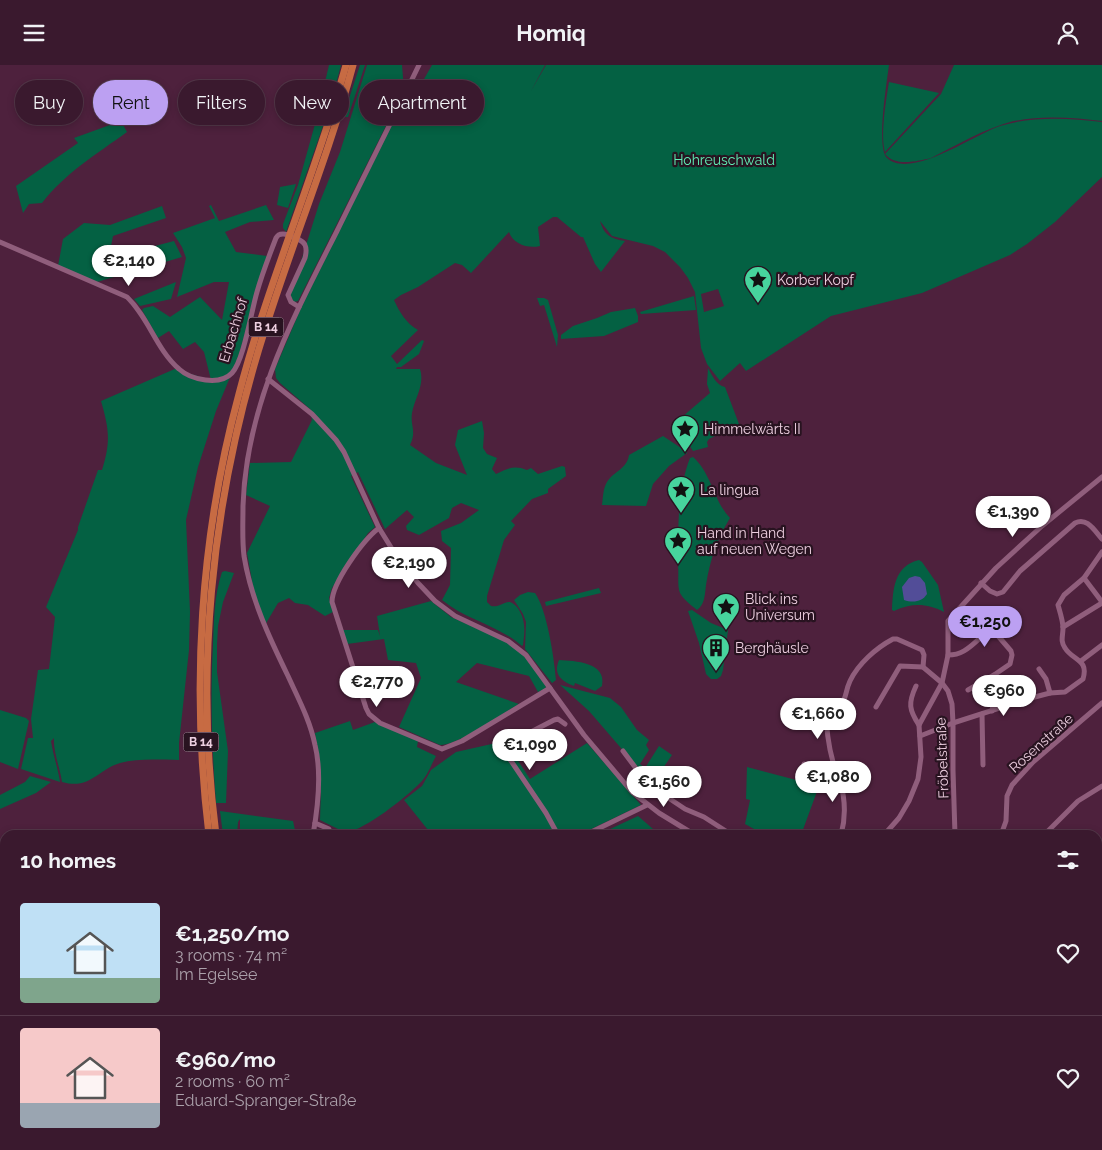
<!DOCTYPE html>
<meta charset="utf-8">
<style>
body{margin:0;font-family:Raleway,sans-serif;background:#412236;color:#f1f3f6;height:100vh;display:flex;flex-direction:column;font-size:19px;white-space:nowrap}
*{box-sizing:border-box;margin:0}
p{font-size:16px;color:#aba0aa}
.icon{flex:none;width:28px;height:28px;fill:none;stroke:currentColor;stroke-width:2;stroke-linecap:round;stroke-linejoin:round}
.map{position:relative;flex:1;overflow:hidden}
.details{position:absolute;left:0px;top:765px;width:1102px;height:320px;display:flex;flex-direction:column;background:#3a192e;border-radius:15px 15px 0 0;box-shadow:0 2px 8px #0003,0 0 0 1px #54384a}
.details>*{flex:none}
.top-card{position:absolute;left:15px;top:15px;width:500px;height:45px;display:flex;gap:10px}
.price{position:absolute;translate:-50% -42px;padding:0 11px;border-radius:18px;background:#fff;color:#222;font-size:16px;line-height:32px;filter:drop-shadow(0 1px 2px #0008)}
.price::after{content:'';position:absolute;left:50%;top:30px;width:15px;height:11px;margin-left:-8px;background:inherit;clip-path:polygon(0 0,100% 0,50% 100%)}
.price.active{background:#bca0f2;color:#111}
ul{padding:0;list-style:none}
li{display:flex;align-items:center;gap:15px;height:125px;padding:0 20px}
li+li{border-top:1px solid #54384a}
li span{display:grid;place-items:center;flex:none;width:140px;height:100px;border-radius:5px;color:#555}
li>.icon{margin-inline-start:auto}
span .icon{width:60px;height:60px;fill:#fffc;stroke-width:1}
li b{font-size:21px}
h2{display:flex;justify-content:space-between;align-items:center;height:60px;padding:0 20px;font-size:21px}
.pill{padding:0 18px;border-radius:22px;background:#3a192e;box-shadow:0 2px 8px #0003,0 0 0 1px #54384a;font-size:18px;line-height:45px}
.pill.active{background:#bca0f2;color:#111}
header{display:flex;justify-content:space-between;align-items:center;height:65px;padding:0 20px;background:#3a192e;font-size:22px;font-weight:700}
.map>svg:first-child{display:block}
.green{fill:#046143;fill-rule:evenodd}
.water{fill:#524d98}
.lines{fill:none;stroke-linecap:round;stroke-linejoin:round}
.minor{stroke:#905e7c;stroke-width:5}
.highway{stroke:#c76b43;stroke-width:7}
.labels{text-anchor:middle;stroke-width:4.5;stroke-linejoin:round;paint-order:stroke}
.shield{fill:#281320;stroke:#b297a6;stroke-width:1}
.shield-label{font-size:12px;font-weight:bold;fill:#edcfe0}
.park-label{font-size:14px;fill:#61f0b6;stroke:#281320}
.poi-label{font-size:14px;fill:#edcfe0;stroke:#281320;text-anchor:start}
.street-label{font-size:14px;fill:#edcfe0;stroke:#281320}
</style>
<header><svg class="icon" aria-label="menu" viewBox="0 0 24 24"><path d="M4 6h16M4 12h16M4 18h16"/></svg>Homiq<svg class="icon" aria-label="person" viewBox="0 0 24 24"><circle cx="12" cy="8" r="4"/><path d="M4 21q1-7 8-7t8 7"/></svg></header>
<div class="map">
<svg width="1102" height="1085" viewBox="0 0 1102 1085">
<rect width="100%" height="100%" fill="#4e213d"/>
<!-- green -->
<g class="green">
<path d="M 329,0 L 341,0 L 331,38 L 286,167 L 283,163 L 283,159 L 298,120 L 315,59 Z"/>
<path d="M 360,0 L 365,0 L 348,52 L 343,52 Z"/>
<path d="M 367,0 L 402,0 L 404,25 L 298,236 L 294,237 L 291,232 L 291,228 L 319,139 L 340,87 Z"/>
<path d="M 432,0 L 545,0 L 531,26 L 546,0 L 889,0 C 887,16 876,83 887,93 C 911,115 975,69 1000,61 C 1032,51 1069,53 1102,57 L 1102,112 L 1055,157 L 1027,179 L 1010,190 L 922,228 L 831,251 L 746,306 L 740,298 L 720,316 L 707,299 L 701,283 L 695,227 L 688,213 L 680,202 L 665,187 L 653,181 L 612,171 L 600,156 C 604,170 611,174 625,176 L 601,207 L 595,199 L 583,172 L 581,172 L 557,152 L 553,152 L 538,162 L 540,181 C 528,184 513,179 509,167 L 471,208 L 462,200 L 455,198 L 418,222 L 401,230 L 394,235 C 400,248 406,258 418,265 L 391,291 L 397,299 L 422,275 L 424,276 L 419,289 L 401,302 L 397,302 L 396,304 L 420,304 C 425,320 415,332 412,348 C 410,362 417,365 410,380 L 436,398 L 467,410 L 455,380 L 458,365 L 482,356 L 484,368 L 483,383 L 487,389 L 497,393 L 492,404 L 496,409 C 508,403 515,400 527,405 L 531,403 L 538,409 L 562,401 L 565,402 L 566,411 L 548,424 L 548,428 L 532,434 L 511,456 L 515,460 L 504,475 L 487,531 L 487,537 L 491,541 C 499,543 504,536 510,537 C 513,538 515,540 517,542 C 526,554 525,566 523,580 L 522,581 C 498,560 466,555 442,535 L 450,520 L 451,483 L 442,476 L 441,466 L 461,458 L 479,445 L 461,438 L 452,443 L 449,453 L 419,470 L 407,465 L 406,461 L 414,452 L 407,445 L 385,464 L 358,407 L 351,411 L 375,462 L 368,468 L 332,523 L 329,533 L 333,547 L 325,551 L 308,540 L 295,538 L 289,533 L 278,538 L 265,560 L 256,538 L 247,488 L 270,441 L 246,430 L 250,398 L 291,397 L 312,355 L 310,344 L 280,318 L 276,313 L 275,304 L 301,243 L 404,36 L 411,37 ZM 718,224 L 724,241 L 704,247 L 701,229 Z"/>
<path d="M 954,0 L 1102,0 L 1102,56 C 1070,52 1028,49 998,61 C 975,69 953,82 931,93 C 918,96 895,102 885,89 L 941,29 Z"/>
<path d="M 889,17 L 939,28 L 885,87 C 880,71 886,35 889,17 Z"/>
<path d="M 121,56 L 127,67 C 98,88 64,109 42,138 L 29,139 L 23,148 L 16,121 L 78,78 L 74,73 Z"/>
<path d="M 296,119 L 288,143 L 277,140 L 280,122 Z"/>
<path d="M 211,140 L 219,156 L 266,140 L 274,155 L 250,157 L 225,167 L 236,187 L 267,191 L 238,293 L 216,346 L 198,402 L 186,455 L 190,547 L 189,585 L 179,678 L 179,695 C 160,695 138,693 120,698 C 97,705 90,725 62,717 C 60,703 53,686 54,673 L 51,676 C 53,690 58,703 60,717 L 21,704 L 28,673 L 33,673 L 31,654 L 38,605 L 49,604 L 55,552 L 46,542 L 78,465 L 78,462 L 98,405 L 102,405 C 111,376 109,364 101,336 L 177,303 L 181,306 L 211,315 L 204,287 L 195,277 L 183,284 L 169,266 L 158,273 L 142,245 L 144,243 L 153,241 L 170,252 L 200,232 L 222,255 L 229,217 L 214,217 L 177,232 L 186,193 L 182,182 L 173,168 L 215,153 L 209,141 Z"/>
<path d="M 162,141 L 166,153 L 113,171 L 111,181 L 113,192 L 174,176 L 182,192 L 97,217 L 58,201 L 63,174 L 84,158 L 110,160 Z"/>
<path d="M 176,217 L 171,234 L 140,241 L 134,234 Z"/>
<path d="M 694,231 L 696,245 L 641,249 L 640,247 Z"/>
<path d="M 537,233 L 544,233 L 548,235 L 558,270 L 557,282 L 544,240 L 540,241 Z"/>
<path d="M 635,243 L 638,251 L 638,257 L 604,271 L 561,274 L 561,270 L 573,261 L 597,253 L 611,247 Z"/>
<path d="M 708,303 C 712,310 716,320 725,322 L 742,367 L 735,370 L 731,363 L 709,374 L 707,377 L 708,382 L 693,386 L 675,358 L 710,328 L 707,319 Z"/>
<path d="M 663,371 L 687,387 L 687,388 L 669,401 L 653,419 L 646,441 L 602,440 C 603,433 603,423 607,417 C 614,406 627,404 629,390 Z"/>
<path d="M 693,392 C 712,409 713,435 730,453 C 717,474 710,495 706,520 C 705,528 705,540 697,545 C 692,541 683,534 680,528 C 677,521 679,509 678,501 C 678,466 677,426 690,393 Z"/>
<path d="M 919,495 L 922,497 L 938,520 L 944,547 C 926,538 912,538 894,546 L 892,545 C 893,524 894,501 919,495 Z"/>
<path d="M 225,506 L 234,508 L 223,537 L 218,561 L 217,580 L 217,607 L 228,686 L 226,738 L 216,738 C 212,685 210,633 213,580 C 214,555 214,531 222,507 Z"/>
<path d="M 599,523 L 601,528 L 546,541 L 545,537 Z"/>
<path d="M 528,527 L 535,528 C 547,545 554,592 556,615 L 552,618 L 525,584 L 526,557 L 523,549 L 514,535 L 520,530 Z"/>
<path d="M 431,536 L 451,552 L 508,577 L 524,591 L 546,621 L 545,624 L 538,627 L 529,611 L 477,598 L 456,617 L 519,639 C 501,649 459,680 440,680 L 399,662 L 421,613 L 416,598 L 388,595 L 384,574 L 347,579 L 343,565 L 378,565 L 380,571 L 377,551 Z"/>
<path d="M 692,545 L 711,558 L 728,565 L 723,605 L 721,611 L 717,614 L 711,614 L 706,609 L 699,578 L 688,546 Z"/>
<path d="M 559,595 C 575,596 607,597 602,621 L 595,626 L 575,618 L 574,621 C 561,616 553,609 559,595 Z"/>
<path d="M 560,620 L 610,633 L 621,642 L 637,665 L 649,675 L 646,680 L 649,685 L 640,699 L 645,703 L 659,681 L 672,690 L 652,719 L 589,646 Z"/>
<path d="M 0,645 L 26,653 L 29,656 L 18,704 L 0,697 Z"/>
<path d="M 350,656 L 353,665 L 375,657 L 418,676 L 417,682 L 436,691 C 431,700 427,712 420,718 C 404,734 367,763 346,768 L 320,755 L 321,722 L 320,697 L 315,668 Z"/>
<path d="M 505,676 L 530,714 L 587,678 L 641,740 L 579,770 L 432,770 L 404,735 L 422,721 L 431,705 L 456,687 Z"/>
<path d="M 747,702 L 819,721 L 801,770 L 765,770 L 745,759 L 750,735 L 746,734 Z"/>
<path d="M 30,711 L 51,717 L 36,728 L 0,744 L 0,730 L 25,717 Z"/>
<path d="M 220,746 L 293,756 L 296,770 L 240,770 L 240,754 L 238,757 L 237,770 L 223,770 Z"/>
<path d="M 638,751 L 660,770 L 604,770 L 606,766 Z"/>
</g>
<!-- water -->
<path class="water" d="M 915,511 L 920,512 L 925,518 L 927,529 C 922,537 913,538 904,535 L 902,522 L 909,513 Z"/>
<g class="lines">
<!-- minor -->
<g class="minor">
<path d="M 0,177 L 127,232 C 149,253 156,284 179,304 C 191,315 220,321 232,308 C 244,295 251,247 257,227 C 262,209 269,191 276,173 C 278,170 279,169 283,169 C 288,169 303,175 305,180 C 307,184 306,189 305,193 L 288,230 L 291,237 L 299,242"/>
<path d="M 268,314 L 312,349 L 336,375 L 344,387 L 379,463 L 397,492 L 418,518 L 435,536 L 455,551 L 508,576 L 526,590 L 584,670 L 632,727 L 659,748 L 695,770"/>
<path d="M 379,463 C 363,475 332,518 332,537 L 366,643 L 369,649 L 380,658 L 442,684 L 462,676 L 550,623"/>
<path d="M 1084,513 L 1102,537"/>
<path d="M 981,518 L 990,526 L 997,529 L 1003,527 L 1020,506 L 1075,458 C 1087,452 1094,465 1102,474"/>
<path d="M 1063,562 L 1102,538"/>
<path d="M 948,590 C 967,590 974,576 988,567 C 997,561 1005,556 1014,550"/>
<path d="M 1081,596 L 1102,580"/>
<path d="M 1039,604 L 1046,614 L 1050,628"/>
<path d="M 916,621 C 908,638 909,645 919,660"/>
<path d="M 968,625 L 994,610"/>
<path d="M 876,642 L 900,601 L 923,602 L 942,618 L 948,626 L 952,639 L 953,658 L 953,705 L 955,770"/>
<path d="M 826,643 C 826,661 828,679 833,697 C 834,704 838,709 840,716 C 845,733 846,752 841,770"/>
<path d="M 834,643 C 850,632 843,631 850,616 C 858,599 876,583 893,574 L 897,574 L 922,585 L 924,590 L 923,602"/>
<path d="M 992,646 L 996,621 L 994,610 L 1010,599 L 1012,590 L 1011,586 L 993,565"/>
<path d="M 982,649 L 983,700"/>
<path d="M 920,671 L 953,658 L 1031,633 L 1050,628 L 1065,627 L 1083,614 C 1089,594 1073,596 1065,583 C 1060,576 1063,571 1063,563 C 1063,556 1060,547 1058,540 L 1064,530 L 1084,513 L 1102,487"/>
<path d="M 623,686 L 638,706 L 667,732 L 685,744 L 704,752 L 732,770"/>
<path d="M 804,699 L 835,705"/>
<path d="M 315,758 L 329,764 L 329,770"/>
<path d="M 313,770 C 318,742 322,708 315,680 C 310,655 298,633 288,611 C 269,572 251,534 244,491 C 242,475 243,458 243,441 C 246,340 292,255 337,166 C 364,111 392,56 419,0"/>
<path d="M 558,770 L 546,748 L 503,684 L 504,681 L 554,655 L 558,654 L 565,659"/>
<path d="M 585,770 L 647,740"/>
<path d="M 884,770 L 899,753 L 909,736 L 918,714 L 921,692 L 919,660 L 942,618 L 948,590 L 948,556 L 996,503 L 1042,461 L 1102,412"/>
<path d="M 1001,770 L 1006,756 L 1007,731 L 1012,720 L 1033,697 L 1102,638"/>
<path d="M 1044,770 L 1078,736 L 1102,721"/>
<path d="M 1098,824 L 1102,824"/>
<path d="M 1098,843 L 1102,842"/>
<path d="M 1098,864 L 1102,865"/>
<path d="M 1098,908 L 1102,909"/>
<path d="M 1098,981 L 1102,986"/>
<path d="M 1098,1065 L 1102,1073"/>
<path d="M 314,1080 L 316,1085"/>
<path d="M 393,1080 L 394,1085"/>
<path d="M 511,1080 L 515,1085"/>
<path d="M 595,1080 L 599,1085"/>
<path d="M 645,1080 L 650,1085"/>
<path d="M 726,1080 L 733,1085"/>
<path d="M 795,1080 L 798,1085"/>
<path d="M 845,1080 L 848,1085"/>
<path d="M 886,1080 L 890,1085"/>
<path d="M 930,1080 L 931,1085"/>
<path d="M 966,1080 L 969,1085"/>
<path d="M 1014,1080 L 1016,1085"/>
<path d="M 1061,1080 L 1064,1085"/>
<path d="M 189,1085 L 189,1080"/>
<path d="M 451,1085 L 463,1080"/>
<path d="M 476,1085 L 481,1083 L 498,1085"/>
<path d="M 605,1085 L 613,1080"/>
<path d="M 673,1085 L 676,1080"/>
<path d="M 718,1085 L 721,1080"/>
<path d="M 783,1085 L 792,1080"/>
<path d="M 825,1085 L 835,1080"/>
<path d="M 946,1085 L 955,1080"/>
</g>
<!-- highway -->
<g class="highway">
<path d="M 209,770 C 191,623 200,472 239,329 C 268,217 315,111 346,0"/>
<path d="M 216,770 C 195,608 211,443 258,287 C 287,190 327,97 353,0"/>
<path d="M 291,1080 L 293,1085"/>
<path d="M 299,1080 L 301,1085"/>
</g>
</g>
<!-- icons -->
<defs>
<symbol id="sight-pin" viewBox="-11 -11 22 30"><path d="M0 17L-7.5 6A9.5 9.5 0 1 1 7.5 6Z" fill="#47d49d" stroke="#281320"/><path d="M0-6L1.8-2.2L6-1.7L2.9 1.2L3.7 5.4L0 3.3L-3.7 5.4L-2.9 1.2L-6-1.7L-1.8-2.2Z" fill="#111"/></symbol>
<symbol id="building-pin" viewBox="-11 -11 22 30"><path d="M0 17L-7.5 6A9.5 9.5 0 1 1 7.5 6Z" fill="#47d49d" stroke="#281320"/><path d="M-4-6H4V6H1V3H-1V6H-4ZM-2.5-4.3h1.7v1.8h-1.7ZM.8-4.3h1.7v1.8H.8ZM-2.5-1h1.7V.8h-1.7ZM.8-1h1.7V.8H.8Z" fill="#111"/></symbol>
</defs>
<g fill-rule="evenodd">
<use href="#sight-pin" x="742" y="199" width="32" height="43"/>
<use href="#sight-pin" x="669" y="348" width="32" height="43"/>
<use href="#sight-pin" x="665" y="409" width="32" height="43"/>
<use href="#sight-pin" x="662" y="460" width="32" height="43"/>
<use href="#sight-pin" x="710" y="526" width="32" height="43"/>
<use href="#building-pin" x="700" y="567" width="32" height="43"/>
</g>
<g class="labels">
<!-- shield labels -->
<g class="shield">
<rect x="248.5" y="252.5" width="35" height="19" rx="4"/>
<rect x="183.5" y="667.5" width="35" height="19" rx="4"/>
</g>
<g class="shield-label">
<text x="266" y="266">B 14</text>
<text x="201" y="681">B 14</text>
</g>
<!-- park labels -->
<g class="park-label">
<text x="724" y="100">Hohreuschwald</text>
</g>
<!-- poi labels -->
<g class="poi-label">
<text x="777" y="220">Korber Kopf</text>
<text x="704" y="369">Himmelwärts II</text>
<text x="700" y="430">La lingua</text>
<text x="697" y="473">Hand in Hand<tspan x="697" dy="16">auf neuen Wegen</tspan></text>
<text x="745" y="539">Blick ins<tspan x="745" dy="16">Universum</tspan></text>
<text x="735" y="588">Berghäusle</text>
</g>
<!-- street labels -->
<g class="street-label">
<text transform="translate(233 265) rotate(-73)" y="5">Erbachhof</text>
<text transform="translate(1041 678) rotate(-42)" y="5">Rosenstraße</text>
<text transform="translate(942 693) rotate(-92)" y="5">Fröbelstraße</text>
</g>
</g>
</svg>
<b class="price" style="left:129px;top:222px">€2,140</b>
<b class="price" style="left:1013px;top:473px">€1,390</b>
<b class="price" style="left:409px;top:524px">€2,190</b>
<b class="price active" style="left:985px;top:583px">€1,250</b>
<b class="price" style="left:377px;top:643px">€2,770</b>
<b class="price" style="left:1004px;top:652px">€960</b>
<b class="price" style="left:818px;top:675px">€1,660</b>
<b class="price" style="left:530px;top:706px">€1,090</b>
<b class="price" style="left:833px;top:738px">€1,080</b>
<b class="price" style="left:664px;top:743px">€1,560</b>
<div class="top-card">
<a class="pill">Buy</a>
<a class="pill active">Rent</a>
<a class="pill">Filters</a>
<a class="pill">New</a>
<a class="pill">Apartment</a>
</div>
<section class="details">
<h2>10 homes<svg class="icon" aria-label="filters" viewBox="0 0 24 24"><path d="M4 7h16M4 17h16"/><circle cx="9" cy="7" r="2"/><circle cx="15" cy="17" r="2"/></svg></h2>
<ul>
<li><span style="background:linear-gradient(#bfe0f5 75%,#7fa58c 0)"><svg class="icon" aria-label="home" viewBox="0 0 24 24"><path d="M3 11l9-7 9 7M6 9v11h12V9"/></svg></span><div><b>€1,250/mo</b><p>3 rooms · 74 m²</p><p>Im Egelsee</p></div><svg class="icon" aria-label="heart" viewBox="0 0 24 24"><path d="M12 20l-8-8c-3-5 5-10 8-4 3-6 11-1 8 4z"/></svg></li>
<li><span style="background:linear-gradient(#f6c9c9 75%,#9aa5b1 0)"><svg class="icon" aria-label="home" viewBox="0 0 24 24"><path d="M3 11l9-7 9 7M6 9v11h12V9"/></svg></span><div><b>€960/mo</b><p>2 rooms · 60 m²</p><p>Eduard-Spranger-Straße</p></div><svg class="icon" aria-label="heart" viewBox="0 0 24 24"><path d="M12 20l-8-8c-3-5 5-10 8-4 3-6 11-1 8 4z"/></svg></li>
</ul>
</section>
</div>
